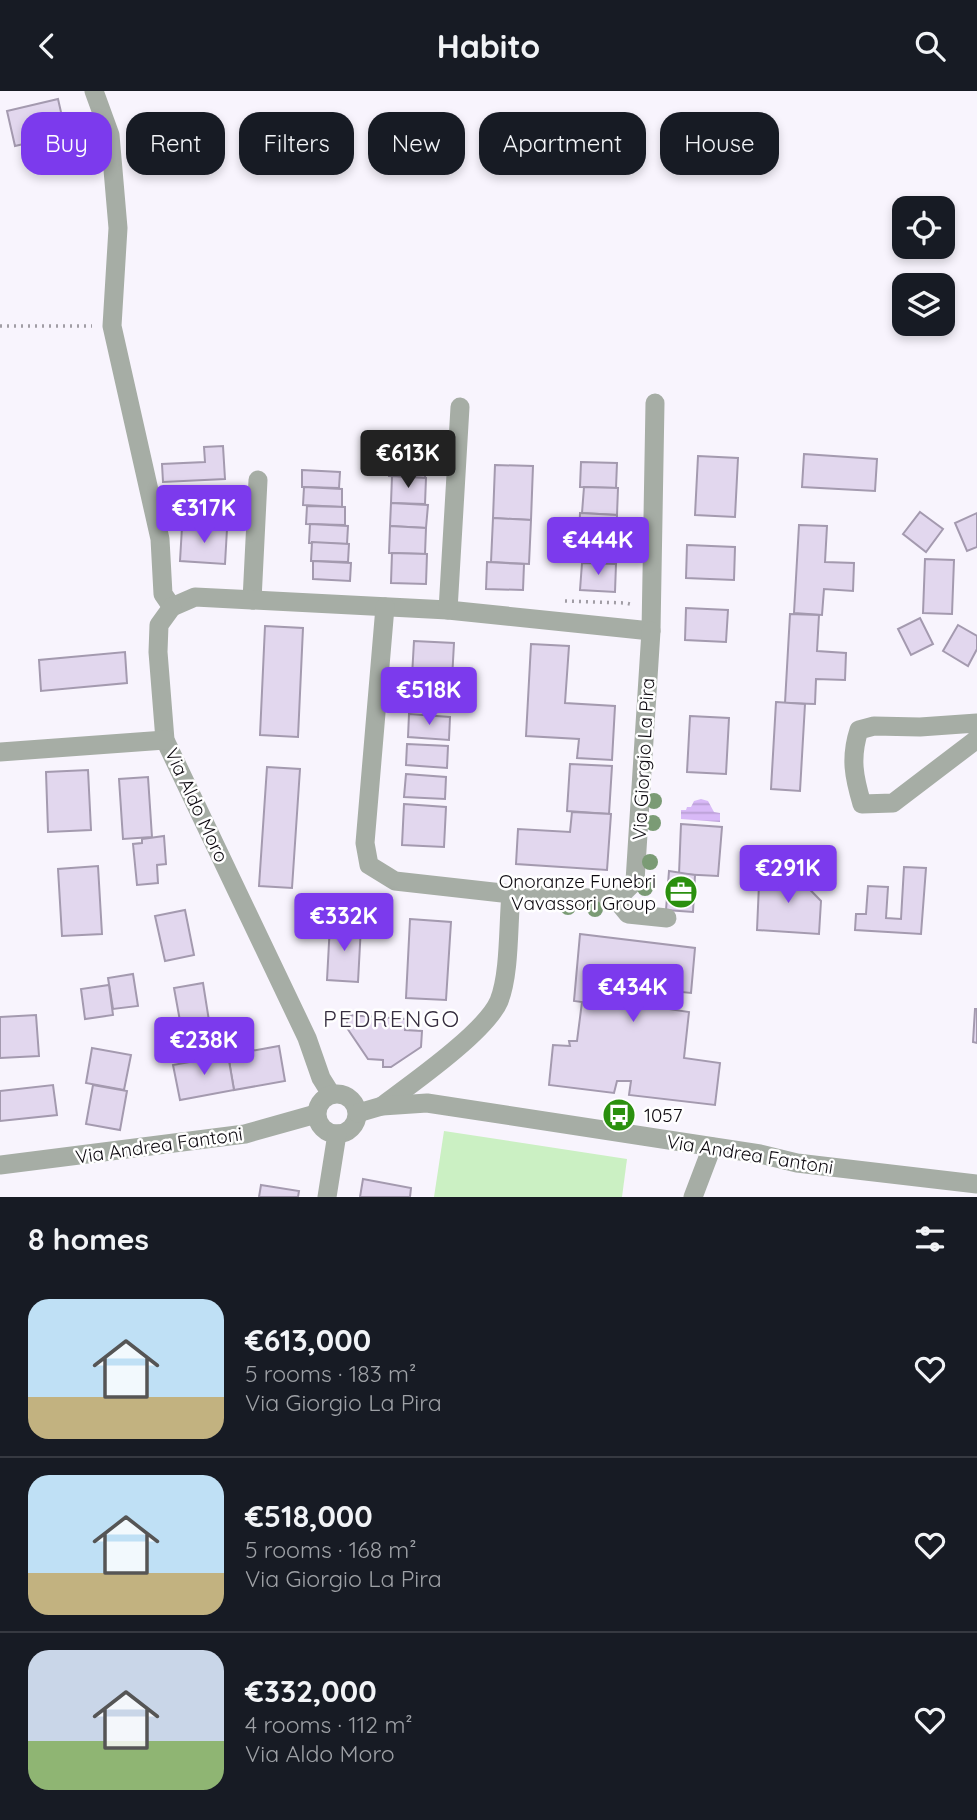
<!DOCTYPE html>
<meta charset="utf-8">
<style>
body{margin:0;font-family:Quicksand,sans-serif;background:#20242c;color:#f1f3f6;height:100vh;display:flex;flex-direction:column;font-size:26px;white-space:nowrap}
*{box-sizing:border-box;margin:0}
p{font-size:23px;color:#9ea1a6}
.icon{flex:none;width:38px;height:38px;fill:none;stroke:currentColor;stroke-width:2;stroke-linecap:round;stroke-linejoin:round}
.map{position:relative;height:1106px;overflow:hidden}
.side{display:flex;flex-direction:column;background:#171b24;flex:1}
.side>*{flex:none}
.top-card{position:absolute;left:21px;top:21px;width:936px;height:63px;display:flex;gap:14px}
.controls{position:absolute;left:892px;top:105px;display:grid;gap:14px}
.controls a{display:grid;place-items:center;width:63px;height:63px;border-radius:14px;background:#171b24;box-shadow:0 4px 10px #0003;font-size:35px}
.price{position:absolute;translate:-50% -60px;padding:0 16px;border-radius:7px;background:#7c3aed;color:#fff;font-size:23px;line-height:46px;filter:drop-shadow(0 2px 4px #0008)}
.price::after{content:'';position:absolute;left:50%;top:42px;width:21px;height:16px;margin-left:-10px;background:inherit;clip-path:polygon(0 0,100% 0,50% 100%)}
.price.active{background:#222;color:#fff}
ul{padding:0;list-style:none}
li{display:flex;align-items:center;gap:21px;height:175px;padding:0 28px}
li+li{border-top:2px solid #363941}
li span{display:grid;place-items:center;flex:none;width:196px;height:140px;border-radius:21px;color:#555}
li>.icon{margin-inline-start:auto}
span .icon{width:84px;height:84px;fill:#fffc;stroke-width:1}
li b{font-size:30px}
h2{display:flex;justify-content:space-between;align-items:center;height:84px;padding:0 28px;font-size:30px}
.pill{padding:0 24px;border-radius:21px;background:#171b24;box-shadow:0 4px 10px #0003;font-size:24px;line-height:63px}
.pill.active{background:#7c3aed;color:#fff}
header{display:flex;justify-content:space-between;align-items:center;height:91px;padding:0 28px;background:#171b24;font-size:32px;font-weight:700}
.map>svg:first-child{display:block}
.green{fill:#cbf0c3}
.water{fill:url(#water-rules)}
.building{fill:#e2d7ee;stroke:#a49aaf;stroke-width:2}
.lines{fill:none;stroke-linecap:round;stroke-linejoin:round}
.path{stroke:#a19da5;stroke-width:3.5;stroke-dasharray:2 5;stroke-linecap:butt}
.minor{stroke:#a6ada5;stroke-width:19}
.tree{fill:#7b9b75}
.labels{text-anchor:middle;stroke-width:5;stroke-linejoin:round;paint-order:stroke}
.street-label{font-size:19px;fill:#0e0a11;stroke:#fff}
.poi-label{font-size:19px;fill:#0e0a11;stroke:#fff;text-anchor:end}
.quarter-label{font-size:23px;letter-spacing:2px;fill:#352c3e;stroke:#fff}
</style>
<header><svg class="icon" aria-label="back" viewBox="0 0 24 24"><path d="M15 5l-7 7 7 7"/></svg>Habito<svg class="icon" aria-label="search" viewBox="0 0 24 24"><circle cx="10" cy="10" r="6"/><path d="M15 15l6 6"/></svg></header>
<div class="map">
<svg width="977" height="1106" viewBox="0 0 977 1106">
<defs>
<pattern id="water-rules" width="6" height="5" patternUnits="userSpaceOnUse" patternTransform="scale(1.75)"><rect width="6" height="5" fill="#d8b9f7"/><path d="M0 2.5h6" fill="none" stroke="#b89ed3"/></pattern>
</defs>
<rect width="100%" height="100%" fill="#f8f4fd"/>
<!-- green -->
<path class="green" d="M 444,1040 L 627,1068 L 622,1106 L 434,1106 Z"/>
<!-- water -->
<path class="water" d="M 701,708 L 708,710 L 714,721 L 720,722 L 720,731 L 681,728 L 681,719 L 686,719 L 687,716 L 691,716 L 694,710 Z"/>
<!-- building -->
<g class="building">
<path d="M 58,8 L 66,43 L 15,55 L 7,20 Z"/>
<path d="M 223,355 L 225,388 L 163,391 L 162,373 L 205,371 L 204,356 Z"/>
<path d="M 390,361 L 426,363 L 425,387 L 389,385 Z"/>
<path d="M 804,363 L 877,368 L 875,400 L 802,396 Z"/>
<path d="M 698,365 L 738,367 L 735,426 L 695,424 Z"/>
<path d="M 581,371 L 617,372 L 616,397 L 580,396 Z"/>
<path d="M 495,374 L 533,375 L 531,429 L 493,427 Z"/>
<path d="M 302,379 L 340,381 L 339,397 L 302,396 Z"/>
<path d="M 392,385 L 426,387 L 425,413 L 391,412 Z"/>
<path d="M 304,396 L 342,398 L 342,416 L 303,414 Z"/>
<path d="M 584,396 L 618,397 L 617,424 L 582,422 Z"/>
<path d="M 391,412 L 428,414 L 426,437 L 390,435 Z"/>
<path d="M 307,415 L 345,416 L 345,434 L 306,433 Z"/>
<path d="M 920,421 L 943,438 L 926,461 L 903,443 Z"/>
<path d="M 580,422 L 617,424 L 616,447 L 579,445 Z"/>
<path d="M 977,422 L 977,456 L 967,460 L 955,432 Z"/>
<path d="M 493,427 L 531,429 L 529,473 L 491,471 Z"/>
<path d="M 310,433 L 348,435 L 347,453 L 309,452 Z"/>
<path d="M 799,434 L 827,435 L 825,471 L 854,472 L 853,500 L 824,498 L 822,524 L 794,522 Z"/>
<path d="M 390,435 L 426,437 L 425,463 L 389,462 Z"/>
<path d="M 182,436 L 227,438 L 225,473 L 180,470 Z"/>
<path d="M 583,445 L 618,447 L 616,473 L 582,472 Z"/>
<path d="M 312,451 L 349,453 L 348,471 L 311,470 Z"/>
<path d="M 687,454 L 735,456 L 734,489 L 686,487 Z"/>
<path d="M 392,462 L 427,463 L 426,493 L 391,492 Z"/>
<path d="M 925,468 L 954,469 L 952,523 L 923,522 Z"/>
<path d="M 313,470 L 351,472 L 350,490 L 313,488 Z"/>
<path d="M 487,471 L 524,473 L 523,499 L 486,498 Z"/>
<path d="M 582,472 L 616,473 L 615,501 L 580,499 Z"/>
<path d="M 686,517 L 728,519 L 726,551 L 685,549 Z"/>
<path d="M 790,523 L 819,524 L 817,560 L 846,562 L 845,589 L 816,588 L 815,613 L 785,612 Z"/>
<path d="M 920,527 L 933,553 L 911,564 L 898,538 Z"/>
<path d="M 958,534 L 977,545 L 977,558 L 968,575 L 943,560 Z"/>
<path d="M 265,535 L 303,537 L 298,646 L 260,644 Z"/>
<path d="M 414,550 L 454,552 L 452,588 L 412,585 Z"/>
<path d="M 531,553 L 569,555 L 565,612 L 615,615 L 612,669 L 577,667 L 579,648 L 526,645 Z"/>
<path d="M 125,561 L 127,592 L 41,600 L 39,569 Z"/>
<path d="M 410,595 L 452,598 L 450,618 L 409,615 Z"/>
<path d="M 776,611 L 805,613 L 800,700 L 771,698 Z"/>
<path d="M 409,623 L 450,626 L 449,649 L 408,646 Z"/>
<path d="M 690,625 L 729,627 L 726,683 L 687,681 Z"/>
<path d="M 407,653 L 448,655 L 447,677 L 406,674 Z"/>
<path d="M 570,673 L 612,675 L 609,723 L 567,720 Z"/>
<path d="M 267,676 L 300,678 L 292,797 L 259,795 Z"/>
<path d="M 88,679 L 91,739 L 48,741 L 46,681 Z"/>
<path d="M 406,683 L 446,686 L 445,708 L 404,706 Z"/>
<path d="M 148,686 L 152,746 L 123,748 L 119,688 Z"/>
<path d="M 404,713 L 446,716 L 444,756 L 402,754 Z"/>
<path d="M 572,721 L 611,723 L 607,779 L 516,773 L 518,738 L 570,741 Z"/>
<path d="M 681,733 L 722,736 L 718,785 L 679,783 Z"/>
<path d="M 164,745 L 166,773 L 157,774 L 158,792 L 137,794 L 133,753 L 142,752 L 142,748 Z"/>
<path d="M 785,773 L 821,810 L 819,843 L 757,839 L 759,793 Z"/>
<path d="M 98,775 L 102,843 L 62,845 L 58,778 Z"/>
<path d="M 904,776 L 926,777 L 921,843 L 855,839 L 856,823 L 866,823 L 868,795 L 888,796 L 886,827 L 901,828 Z"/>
<path d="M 669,780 L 695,784 L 693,821 L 666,819 Z"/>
<path d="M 185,819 L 194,864 L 165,870 L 155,825 Z"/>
<path d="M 410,828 L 451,831 L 446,909 L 406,907 Z"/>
<path d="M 330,833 L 361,835 L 358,891 L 327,889 Z"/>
<path d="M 580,843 L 695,857 L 691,902 L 652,898 L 649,915 L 689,921 L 684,967 L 720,972 L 715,1014 L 629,1004 L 631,990 L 617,990 L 614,1002 L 549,994 L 553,954 L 570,955 L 569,950 L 577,950 L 582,911 L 574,910 Z"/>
<path d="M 133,883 L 138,915 L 113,918 L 108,887 Z"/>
<path d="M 203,892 L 210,936 L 182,941 L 174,897 Z"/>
<path d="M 109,894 L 113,924 L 85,928 L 81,898 Z"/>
<path d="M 975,918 L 977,918 L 977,952 L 973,951 Z"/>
<path d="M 36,924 L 39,965 L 0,967 L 0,926 Z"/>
<path d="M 347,924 L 406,928 L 405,939 L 422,940 L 421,956 L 391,976 L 383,976 L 383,969 L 368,968 L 347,937 Z"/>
<path d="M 279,955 L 285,990 L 234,999 L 228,964 Z"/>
<path d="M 92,957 L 131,964 L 124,999 L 86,992 Z"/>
<path d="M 228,964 L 234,999 L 180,1009 L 173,974 Z"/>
<path d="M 53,994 L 57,1024 L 0,1030 L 0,1000 Z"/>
<path d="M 93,994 L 127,1000 L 120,1039 L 86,1033 Z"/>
<path d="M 363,1088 L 411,1097 L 410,1106 L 360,1106 Z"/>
<path d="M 261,1094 L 299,1100 L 298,1106 L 259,1106 Z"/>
</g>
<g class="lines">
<!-- path -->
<g class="path">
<path d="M 0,235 L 92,235"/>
<path d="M 565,510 L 626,512 L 634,514"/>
</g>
<!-- minor -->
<g class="minor">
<path d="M 94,0 L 110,44 L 118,137 L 112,235 L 160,448 L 163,503 L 172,516"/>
<path d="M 252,509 L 258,389"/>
<path d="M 172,516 L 195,506 L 448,519 L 651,540 L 655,312"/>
<path d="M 172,516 L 159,534 L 158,561 L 165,649 L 307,947 L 321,987 L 331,1003"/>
<path d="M 448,519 L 460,316"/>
<path d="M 977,632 L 920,636 L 874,635 L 859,639 C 850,667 854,686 862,713 L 893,712 L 977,648"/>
<path d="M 0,661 L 165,649"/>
<path d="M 511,803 L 610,808 L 621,804 L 635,790 L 651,540"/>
<path d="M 610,808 L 619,812 L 628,823 L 667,827"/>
<circle cx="337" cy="1023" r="20"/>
<path d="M 382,1015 C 410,994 486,941 499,910 C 510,882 508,834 511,803 L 395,790 L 369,774 L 365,752 L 385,516"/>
<path d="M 358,1022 L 382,1015 L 427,1012 L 760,1063 L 797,1072 L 977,1093"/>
<path d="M 0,1074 L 245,1043 L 316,1023"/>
<path d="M 327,1106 L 337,1043"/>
<path d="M 693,1106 L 712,1056"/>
</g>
</g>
<!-- trees -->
<g class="tree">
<circle cx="654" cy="710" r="8"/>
<circle cx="653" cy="732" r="8"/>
<circle cx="650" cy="771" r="8"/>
<circle cx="645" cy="797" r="8"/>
<circle cx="568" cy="816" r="8"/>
<circle cx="595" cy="818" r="8"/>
</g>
<!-- icons -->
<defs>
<symbol id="office-disc" viewBox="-11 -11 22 22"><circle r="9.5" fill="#2b900f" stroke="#fff"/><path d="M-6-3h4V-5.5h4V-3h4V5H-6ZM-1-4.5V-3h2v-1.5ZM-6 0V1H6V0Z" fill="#fff"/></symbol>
<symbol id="bus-disc" viewBox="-11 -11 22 22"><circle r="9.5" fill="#2b900f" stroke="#fff"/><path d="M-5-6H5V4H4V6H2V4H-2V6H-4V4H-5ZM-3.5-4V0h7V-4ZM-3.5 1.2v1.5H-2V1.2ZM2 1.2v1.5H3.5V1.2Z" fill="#fff"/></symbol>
</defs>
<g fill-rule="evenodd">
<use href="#office-disc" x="662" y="782" width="38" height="38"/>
<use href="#bus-disc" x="600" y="1005" width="38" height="38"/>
</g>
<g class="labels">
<!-- street labels -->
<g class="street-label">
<text transform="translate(643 668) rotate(-87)" y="7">Via Giorgio La Pira</text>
<text transform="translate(197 714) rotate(65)" y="7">Via Aldo Moro</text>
<text transform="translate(159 1054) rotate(-8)" y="7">Via Andrea Fantoni</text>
<text transform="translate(750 1063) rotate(9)" y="7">Via Andrea Fantoni</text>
</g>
<!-- poi labels -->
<g class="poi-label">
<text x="656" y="797">Onoranze Funebri<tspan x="656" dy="22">Vavassori Group</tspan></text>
<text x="644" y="1031" text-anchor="start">1057</text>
</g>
<!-- quarter labels -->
<g class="quarter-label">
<text x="392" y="936">PEDRENGO</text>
</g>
</g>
</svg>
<div class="controls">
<a><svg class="icon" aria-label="locate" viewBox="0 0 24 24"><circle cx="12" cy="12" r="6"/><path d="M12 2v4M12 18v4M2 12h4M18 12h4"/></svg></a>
<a><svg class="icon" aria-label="layers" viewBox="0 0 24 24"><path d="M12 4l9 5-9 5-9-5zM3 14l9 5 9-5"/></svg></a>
</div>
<b class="price active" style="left:408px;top:399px">€613K</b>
<b class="price" style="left:204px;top:454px">€317K</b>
<b class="price" style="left:598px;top:486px">€444K</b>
<b class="price" style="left:429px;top:636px">€518K</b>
<b class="price" style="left:788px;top:814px">€291K</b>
<b class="price" style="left:344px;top:862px">€332K</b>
<b class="price" style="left:633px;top:933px">€434K</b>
<b class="price" style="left:204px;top:986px">€238K</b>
<div class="top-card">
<a class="pill active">Buy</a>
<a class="pill">Rent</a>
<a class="pill">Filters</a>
<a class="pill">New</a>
<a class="pill">Apartment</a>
<a class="pill">House</a>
</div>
</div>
<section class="side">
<h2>8 homes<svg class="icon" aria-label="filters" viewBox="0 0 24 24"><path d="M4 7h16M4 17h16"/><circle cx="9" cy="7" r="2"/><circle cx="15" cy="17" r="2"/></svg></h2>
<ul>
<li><span style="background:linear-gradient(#bfe0f5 70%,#c2b280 0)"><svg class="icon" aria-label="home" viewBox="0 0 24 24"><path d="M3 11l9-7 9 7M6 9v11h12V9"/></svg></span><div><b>€613,000</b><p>5 rooms · 183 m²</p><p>Via Giorgio La Pira</p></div><svg class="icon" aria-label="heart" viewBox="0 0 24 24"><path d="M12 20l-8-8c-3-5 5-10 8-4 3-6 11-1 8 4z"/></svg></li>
<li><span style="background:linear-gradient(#bfe0f5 70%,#c2b280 0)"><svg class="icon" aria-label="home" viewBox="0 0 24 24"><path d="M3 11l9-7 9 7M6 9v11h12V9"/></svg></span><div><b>€518,000</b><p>5 rooms · 168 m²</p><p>Via Giorgio La Pira</p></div><svg class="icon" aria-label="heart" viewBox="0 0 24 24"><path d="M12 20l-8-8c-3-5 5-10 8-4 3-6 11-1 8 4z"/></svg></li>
<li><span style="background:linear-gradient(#c9d6e8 65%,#8fb573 0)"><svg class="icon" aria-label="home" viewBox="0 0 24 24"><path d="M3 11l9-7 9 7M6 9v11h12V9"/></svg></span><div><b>€332,000</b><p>4 rooms · 112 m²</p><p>Via Aldo Moro</p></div><svg class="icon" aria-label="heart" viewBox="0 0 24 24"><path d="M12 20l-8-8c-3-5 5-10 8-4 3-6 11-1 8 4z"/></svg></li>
</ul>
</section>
